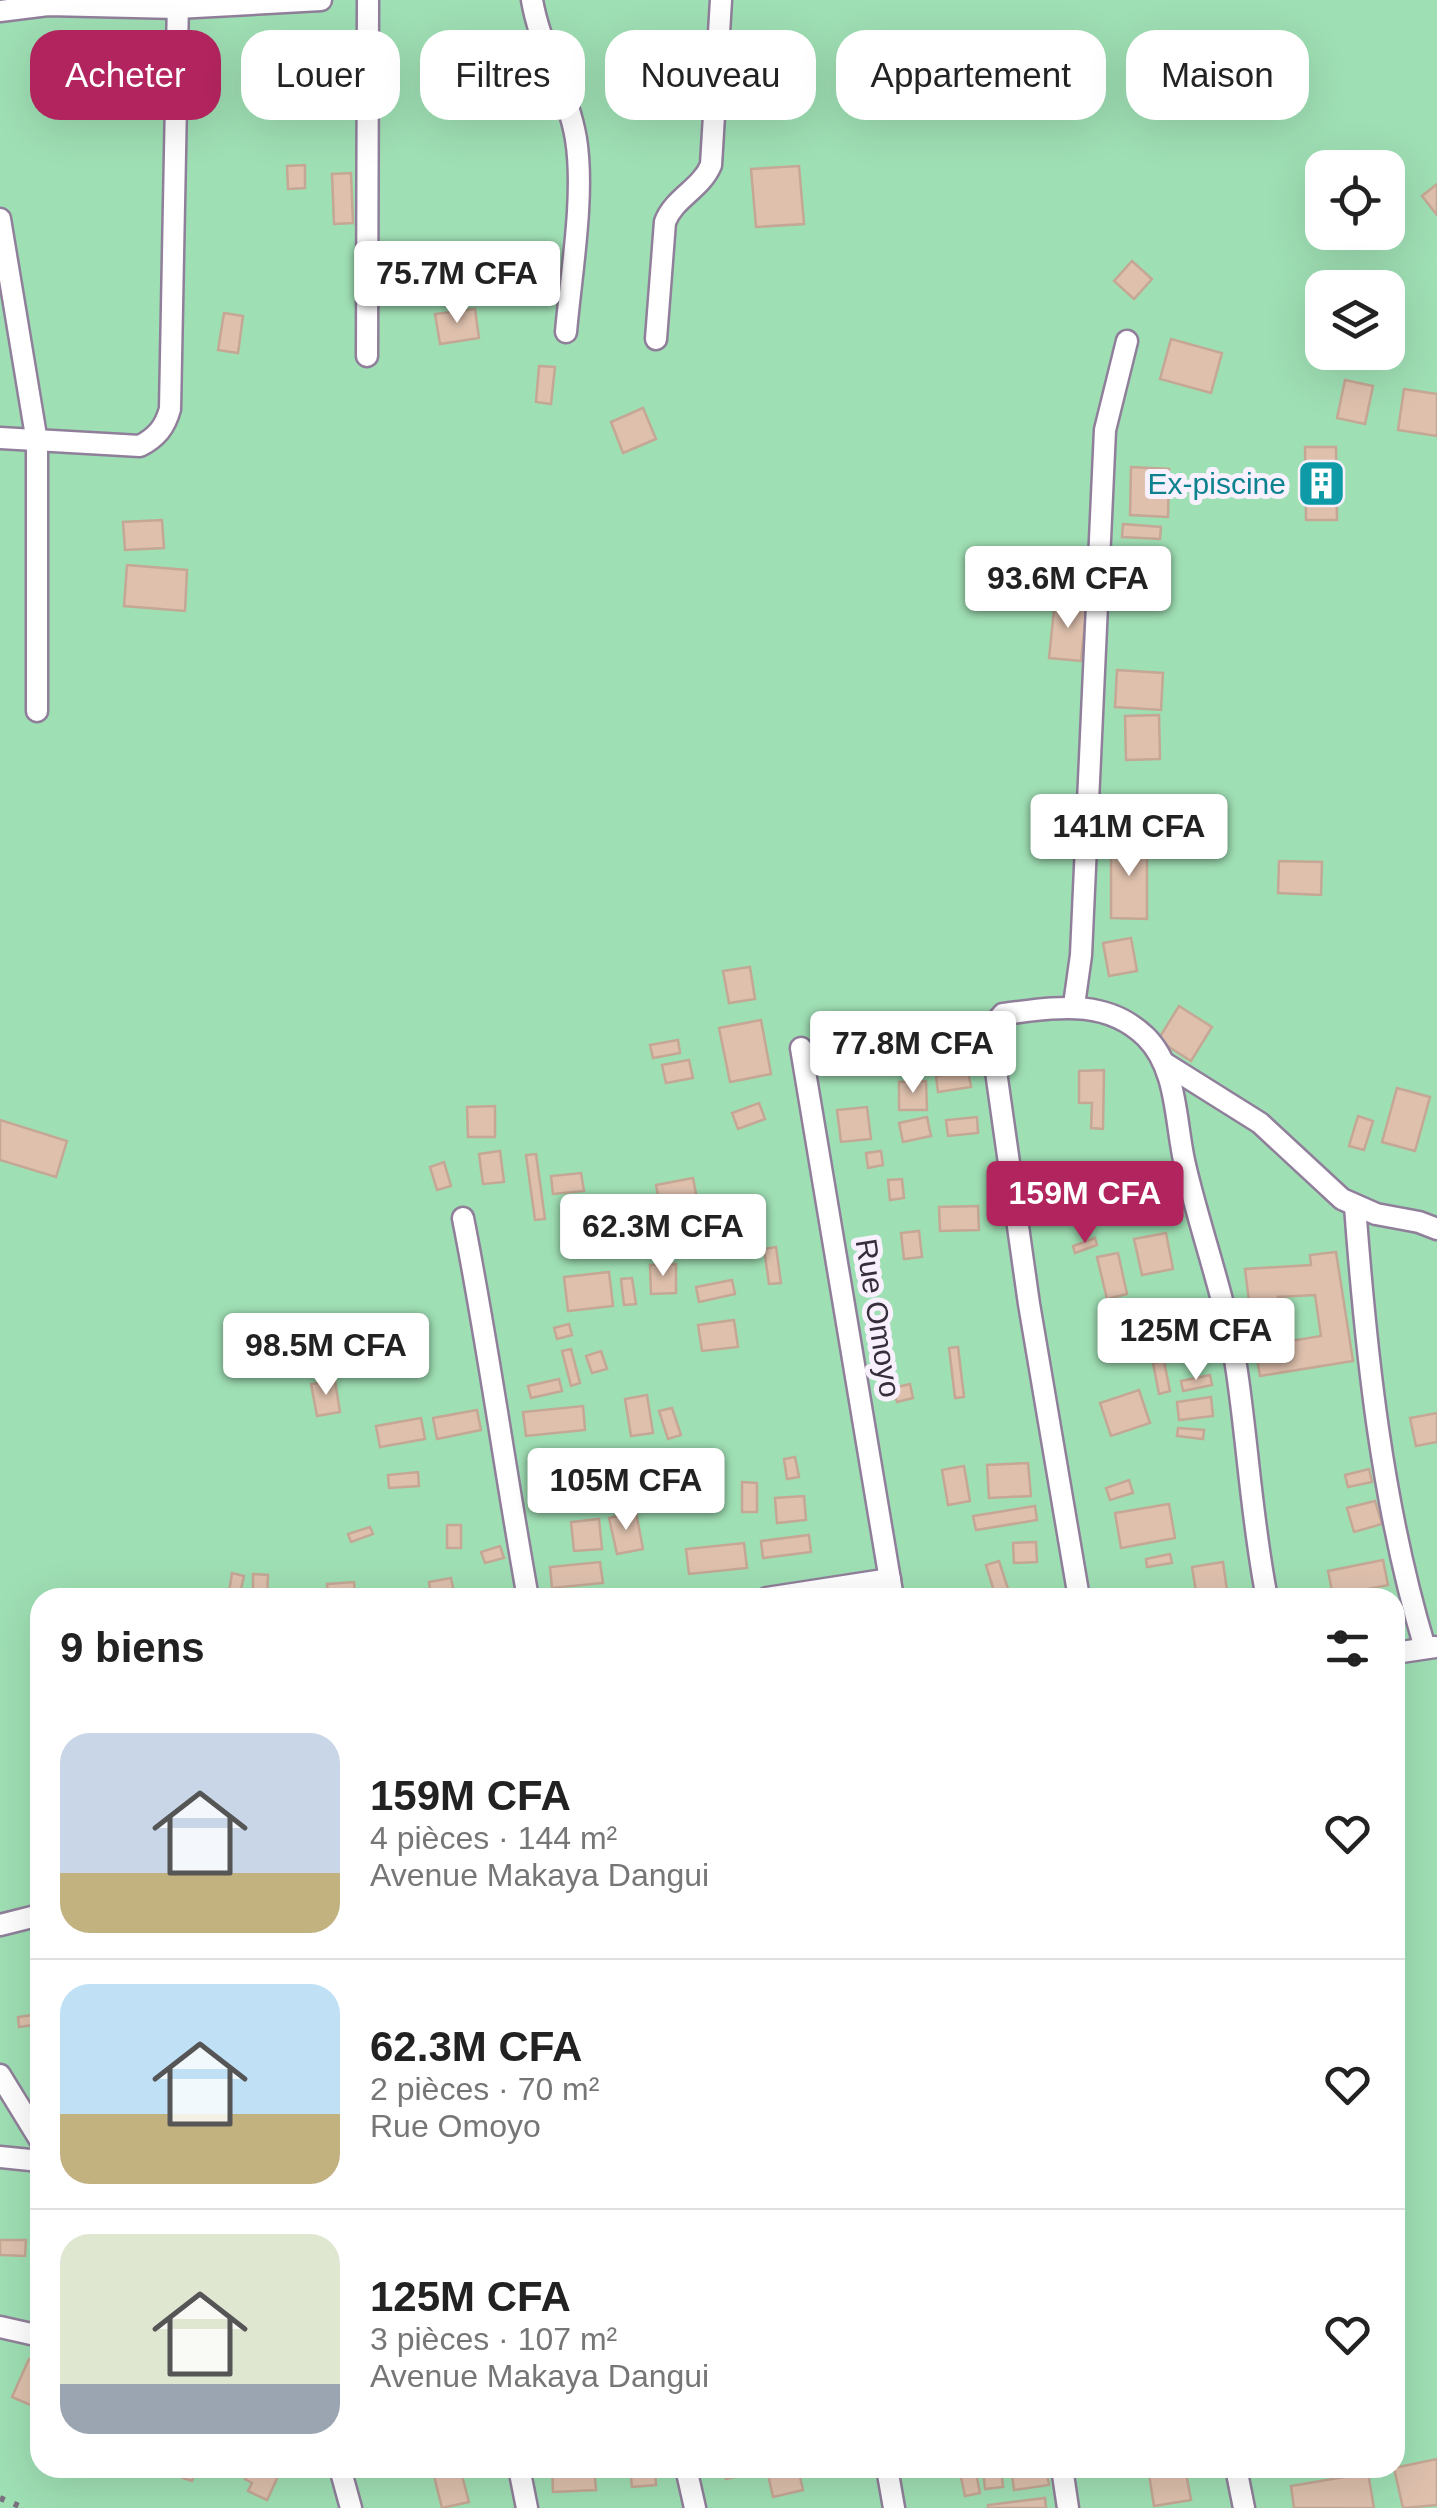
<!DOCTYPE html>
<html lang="fr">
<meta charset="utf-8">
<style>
body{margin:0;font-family:Arial,sans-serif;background:#f6f6f6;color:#222;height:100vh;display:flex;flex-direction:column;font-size:38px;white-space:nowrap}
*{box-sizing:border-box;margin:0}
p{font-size:32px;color:#767676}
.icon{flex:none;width:55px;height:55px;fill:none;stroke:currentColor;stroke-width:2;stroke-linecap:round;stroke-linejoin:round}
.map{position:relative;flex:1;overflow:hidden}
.sheet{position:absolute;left:30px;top:1588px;width:1375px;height:890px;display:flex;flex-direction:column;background:#fff;border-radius:30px;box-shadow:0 10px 40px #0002}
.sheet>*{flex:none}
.guide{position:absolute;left:30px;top:30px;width:1378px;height:90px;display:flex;gap:20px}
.buttons{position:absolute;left:1305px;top:150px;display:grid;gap:20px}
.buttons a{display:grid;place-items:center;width:100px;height:100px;border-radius:20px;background:#fff;box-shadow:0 10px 40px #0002;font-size:50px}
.price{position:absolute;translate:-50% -85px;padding:0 22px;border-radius:10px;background:#fff;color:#222;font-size:32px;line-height:65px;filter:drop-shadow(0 2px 5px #0008)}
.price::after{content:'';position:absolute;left:50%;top:60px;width:30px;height:22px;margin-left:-15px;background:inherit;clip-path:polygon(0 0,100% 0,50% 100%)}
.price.active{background:#b1245e;color:#fff}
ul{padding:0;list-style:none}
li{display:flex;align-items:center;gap:30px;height:250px;padding:0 30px}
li+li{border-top:2px solid #e0e0e0}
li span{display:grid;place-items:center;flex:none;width:280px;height:200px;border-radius:30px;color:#555}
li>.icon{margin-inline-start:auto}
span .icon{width:120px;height:120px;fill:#fffc;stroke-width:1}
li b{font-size:42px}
h2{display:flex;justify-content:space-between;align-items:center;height:120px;padding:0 30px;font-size:42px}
.tag{padding:0 35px;border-radius:30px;background:#fff;box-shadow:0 10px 40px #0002;font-size:35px;line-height:90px}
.tag.active{background:#b1245e;color:#fff}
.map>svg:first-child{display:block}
.green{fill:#9fdfb4;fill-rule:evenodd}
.building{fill:#dec0ad;stroke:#c4a794;stroke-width:2.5}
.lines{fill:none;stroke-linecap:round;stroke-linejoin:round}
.minor-casing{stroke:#907f9a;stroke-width:25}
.minor{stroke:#fff;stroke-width:20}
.rail{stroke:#78717d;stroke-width:6;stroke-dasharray:5 10;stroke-linecap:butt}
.labels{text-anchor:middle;stroke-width:10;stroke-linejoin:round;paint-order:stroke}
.culture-label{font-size:30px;fill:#0d838f;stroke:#f8f1fd;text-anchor:end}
.street-label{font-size:30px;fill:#362f3b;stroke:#f8f1fd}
</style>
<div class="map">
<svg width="1437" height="2508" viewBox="0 0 1437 2508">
<rect width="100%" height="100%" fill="#f8f1fd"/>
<!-- green -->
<path class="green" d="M 0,0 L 1437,0 L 1437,2508 L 0,2508 ZM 1322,168 L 1388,168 L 1388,232 L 1322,232 ZM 1322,288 L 1388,288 L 1388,352 L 1322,352 ZM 40,1598 L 1395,1598 L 1395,2468 L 40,2468 Z"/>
<!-- building -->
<g class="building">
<path d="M 468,54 L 509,56 L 508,109 L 466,108 Z"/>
<path d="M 305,165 L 305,188 L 288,189 L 287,166 Z"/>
<path d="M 799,166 L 804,224 L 756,227 L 751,169 Z"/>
<path d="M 351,173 L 353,223 L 334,224 L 332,174 Z"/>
<path d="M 1437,184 L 1437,215 L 1422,196 Z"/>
<path d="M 1132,261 L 1152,279 L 1134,299 L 1114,281 Z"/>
<path d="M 475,309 L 479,338 L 440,344 L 435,314 Z"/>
<path d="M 224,313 L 243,316 L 238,353 L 218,350 Z"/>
<path d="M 1171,339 L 1222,353 L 1211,393 L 1160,379 Z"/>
<path d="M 539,366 L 555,367 L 551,404 L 536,402 Z"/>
<path d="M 1345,380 L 1373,386 L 1365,424 L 1337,418 Z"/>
<path d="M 1404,389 L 1437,394 L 1437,436 L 1398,430 Z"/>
<path d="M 643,408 L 656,439 L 623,453 L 611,422 Z"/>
<path d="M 1305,447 L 1336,447 L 1337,520 L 1306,520 Z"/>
<path d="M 1131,467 L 1169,469 L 1168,517 L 1130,515 Z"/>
<path d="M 162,520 L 164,548 L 125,550 L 123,522 Z"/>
<path d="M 1123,524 L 1161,527 L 1160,539 L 1122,537 Z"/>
<path d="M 1133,549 L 1167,550 L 1167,591 L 1132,591 Z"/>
<path d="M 127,565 L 187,570 L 185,611 L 124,606 Z"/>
<path d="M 1055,600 L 1087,604 L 1081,661 L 1049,658 Z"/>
<path d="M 1117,670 L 1163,673 L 1161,710 L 1115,707 Z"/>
<path d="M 1159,715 L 1160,759 L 1126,760 L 1125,716 Z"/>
<path d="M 1111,840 L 1147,840 L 1147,919 L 1111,918 Z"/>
<path d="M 1279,861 L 1322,862 L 1321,895 L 1278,893 Z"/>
<path d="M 1131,938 L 1137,971 L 1109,976 L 1103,943 Z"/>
<path d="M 750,967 L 755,999 L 729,1003 L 723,971 Z"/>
<path d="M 1179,1006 L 1212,1027 L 1191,1061 L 1158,1040 Z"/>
<path d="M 761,1020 L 771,1074 L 730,1082 L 719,1028 Z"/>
<path d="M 678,1040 L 680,1053 L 653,1058 L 650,1045 Z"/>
<path d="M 958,1052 L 959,1059 L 932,1062 L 932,1055 Z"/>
<path d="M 689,1060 L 693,1078 L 666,1083 L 662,1065 Z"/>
<path d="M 1104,1070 L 1103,1129 L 1091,1128 L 1092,1103 L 1079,1103 L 1079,1071 Z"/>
<path d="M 968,1071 L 971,1087 L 938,1092 L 936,1076 Z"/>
<path d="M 926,1081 L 927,1110 L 899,1110 L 899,1082 Z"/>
<path d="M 1397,1088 L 1430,1097 L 1415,1151 L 1382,1142 Z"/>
<path d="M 759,1103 L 765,1119 L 738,1129 L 732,1113 Z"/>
<path d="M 495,1106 L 495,1137 L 468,1137 L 467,1107 Z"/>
<path d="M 867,1107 L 871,1139 L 841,1142 L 837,1110 Z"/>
<path d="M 1358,1116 L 1373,1121 L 1364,1150 L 1349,1146 Z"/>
<path d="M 927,1117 L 931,1136 L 903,1142 L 899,1123 Z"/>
<path d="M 977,1117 L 978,1133 L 948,1136 L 946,1120 Z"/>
<path d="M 0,1120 L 67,1141 L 56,1177 L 0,1160 Z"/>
<path d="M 500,1151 L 504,1182 L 483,1184 L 479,1154 Z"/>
<path d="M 881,1151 L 883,1165 L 868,1168 L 866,1153 Z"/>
<path d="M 536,1154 L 545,1219 L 535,1220 L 526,1155 Z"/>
<path d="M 444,1162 L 451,1186 L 437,1190 L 430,1167 Z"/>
<path d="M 581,1173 L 584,1191 L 553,1194 L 551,1176 Z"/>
<path d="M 693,1178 L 699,1210 L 662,1217 L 656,1185 Z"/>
<path d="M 902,1179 L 904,1198 L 890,1200 L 888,1180 Z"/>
<path d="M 1112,1180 L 1117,1207 L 1100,1211 L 1095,1183 Z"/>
<path d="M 978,1206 L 979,1230 L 940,1231 L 939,1207 Z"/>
<path d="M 919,1231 L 922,1257 L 904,1259 L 901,1233 Z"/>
<path d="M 1166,1233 L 1173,1269 L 1142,1275 L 1134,1239 Z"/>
<path d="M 1095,1238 L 1097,1245 L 1075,1253 L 1073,1246 Z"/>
<path d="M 776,1247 L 781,1283 L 769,1284 L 764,1249 Z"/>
<path d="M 1336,1252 L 1353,1361 L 1260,1376 L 1255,1347 L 1321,1336 L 1315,1295 L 1278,1297 L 1283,1330 L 1253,1334 L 1245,1269 L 1311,1265 L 1310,1255 Z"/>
<path d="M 1118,1253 L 1127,1294 L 1107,1299 L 1097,1257 Z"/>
<path d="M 676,1264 L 676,1293 L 651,1294 L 650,1265 Z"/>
<path d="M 609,1272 L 613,1306 L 568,1311 L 564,1277 Z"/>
<path d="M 632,1278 L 636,1304 L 624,1305 L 621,1279 Z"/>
<path d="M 732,1280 L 735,1294 L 699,1302 L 696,1287 Z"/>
<path d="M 734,1320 L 738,1347 L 702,1351 L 698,1325 Z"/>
<path d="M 569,1324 L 572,1335 L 557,1339 L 554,1328 Z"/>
<path d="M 958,1347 L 964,1397 L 955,1398 L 949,1348 Z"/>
<path d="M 571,1349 L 580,1383 L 571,1386 L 562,1351 Z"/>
<path d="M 601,1351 L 607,1369 L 592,1373 L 586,1356 Z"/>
<path d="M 1164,1361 L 1170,1391 L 1159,1394 L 1153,1363 Z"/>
<path d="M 1210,1375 L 1212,1385 L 1183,1391 L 1181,1381 Z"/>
<path d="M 559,1379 L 562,1391 L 531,1398 L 528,1386 Z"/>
<path d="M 335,1381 L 340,1412 L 317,1416 L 311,1384 Z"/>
<path d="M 910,1384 L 913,1398 L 897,1402 L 893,1388 Z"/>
<path d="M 1139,1390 L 1150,1423 L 1111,1436 L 1100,1403 Z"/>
<path d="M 647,1395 L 653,1433 L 631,1436 L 625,1399 Z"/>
<path d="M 1211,1397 L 1213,1416 L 1179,1420 L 1177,1402 Z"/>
<path d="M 583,1406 L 585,1430 L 526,1436 L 523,1412 Z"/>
<path d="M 672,1408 L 681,1435 L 668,1439 L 659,1411 Z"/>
<path d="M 477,1410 L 481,1430 L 437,1439 L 433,1418 Z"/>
<path d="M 1437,1413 L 1437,1442 L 1416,1446 L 1410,1418 Z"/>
<path d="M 421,1418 L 425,1439 L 380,1447 L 376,1426 Z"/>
<path d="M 1178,1428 L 1204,1430 L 1203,1439 L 1177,1436 Z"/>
<path d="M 795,1457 L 799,1477 L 787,1479 L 784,1459 Z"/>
<path d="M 1028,1463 L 1031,1496 L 989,1498 L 987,1465 Z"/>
<path d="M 964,1466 L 970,1501 L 948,1505 L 942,1470 Z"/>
<path d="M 1369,1469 L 1372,1482 L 1348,1487 L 1345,1475 Z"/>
<path d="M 418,1472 L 419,1486 L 389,1488 L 388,1475 Z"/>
<path d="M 1129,1480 L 1133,1493 L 1110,1500 L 1106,1488 Z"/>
<path d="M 742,1482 L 757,1483 L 757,1512 L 742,1512 Z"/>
<path d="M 804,1496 L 806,1520 L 777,1523 L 775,1498 Z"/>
<path d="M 1375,1501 L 1382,1524 L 1354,1532 L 1347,1508 Z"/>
<path d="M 1169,1504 L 1175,1538 L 1121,1548 L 1115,1513 Z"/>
<path d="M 1035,1506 L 1037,1520 L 976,1530 L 973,1516 Z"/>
<path d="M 636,1512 L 643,1549 L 617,1554 L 609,1518 Z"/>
<path d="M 599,1519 L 602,1549 L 574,1551 L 571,1522 Z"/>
<rect x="447" y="1525" width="14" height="23"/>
<path d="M 370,1527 L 373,1534 L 351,1542 L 348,1534 Z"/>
<path d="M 809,1535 L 811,1552 L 763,1558 L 761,1541 Z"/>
<path d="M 1036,1542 L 1037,1562 L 1014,1563 L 1013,1543 Z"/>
<path d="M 744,1543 L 747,1568 L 689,1574 L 686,1549 Z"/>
<path d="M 500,1546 L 504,1558 L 485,1563 L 481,1552 Z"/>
<path d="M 1170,1554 L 1172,1563 L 1147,1567 L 1146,1559 Z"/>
<path d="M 1383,1560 L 1388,1585 L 1333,1596 L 1328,1571 Z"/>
<path d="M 999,1561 L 1010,1595 L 996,1598 L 986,1565 Z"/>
<path d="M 600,1562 L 603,1583 L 552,1588 L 550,1567 Z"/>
<path d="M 1223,1562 L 1228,1598 L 1197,1598 L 1192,1567 Z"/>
<path d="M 232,1573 L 244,1576 L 239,1598 L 228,1598 Z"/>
<path d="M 253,1574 L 268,1575 L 267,1598 L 253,1598 Z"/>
<path d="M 451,1578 L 455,1598 L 431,1598 L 429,1582 Z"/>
<path d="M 354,1582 L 355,1598 L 328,1598 L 327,1584 Z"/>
<path d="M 40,2014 L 40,2024 L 19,2027 L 18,2017 Z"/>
<path d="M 0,2240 L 26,2240 L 25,2256 L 0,2255 Z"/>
<path d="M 29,2359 L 40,2364 L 40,2409 L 12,2397 Z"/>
<path d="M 1437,2459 L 1437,2505 L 1403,2508 L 1394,2468 Z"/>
<path d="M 153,2468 L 197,2468 L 192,2481 Z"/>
<path d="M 251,2468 L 282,2468 L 267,2500 L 248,2491 L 252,2483 L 245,2479 Z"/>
<path d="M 432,2468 L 460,2468 L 469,2502 L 442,2508 Z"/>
<path d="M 552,2468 L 594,2468 L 596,2490 L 553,2492 Z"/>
<path d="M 630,2468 L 655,2468 L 656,2485 L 632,2487 Z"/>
<path d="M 724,2468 L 752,2468 L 753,2473 L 726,2479 Z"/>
<path d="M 779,2468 L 798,2468 L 803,2490 L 773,2497 L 767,2470 Z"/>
<path d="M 959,2468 L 975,2468 L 980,2493 L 965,2496 Z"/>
<path d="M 983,2468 L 1001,2468 L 1003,2487 L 985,2489 Z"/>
<path d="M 1011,2468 L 1046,2468 L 1049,2485 L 1014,2490 Z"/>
<path d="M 1148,2468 L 1185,2468 L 1191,2500 L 1154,2506 Z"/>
<path d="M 1368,2473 L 1374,2508 L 1294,2508 L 1291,2486 Z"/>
<path d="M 1045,2498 L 1046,2508 L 988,2508 L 988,2505 Z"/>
</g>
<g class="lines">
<defs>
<g id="minor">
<path d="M 532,0 C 540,48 568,91 576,139 C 585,196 571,274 566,332"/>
<path d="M 0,11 L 48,5 L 177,8 L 321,0"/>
<path d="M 0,219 L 37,442 L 37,711"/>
<path d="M 656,339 L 665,222 C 674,198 701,189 711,165 L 721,0"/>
<path d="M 367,356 L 368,0"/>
<path d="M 0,438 L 140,446 C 157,437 165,427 170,409 L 178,0"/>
<path d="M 1074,1005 L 1081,955 L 1105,430 L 1127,341"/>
<path d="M 801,1048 L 893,1598"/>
<path d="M 1166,1064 L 1260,1123 L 1342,1199 L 1376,1214 L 1419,1222 L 1437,1229"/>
<path d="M 1355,1206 C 1366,1354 1382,1505 1425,1648"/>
<path d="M 463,1218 C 488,1344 505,1471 528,1598"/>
<path d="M 767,1598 L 890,1579"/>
<path d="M 1079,1598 L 1029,1304 L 990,1029 L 1003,1014 C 1054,1008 1105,997 1146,1037 C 1178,1069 1175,1123 1185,1165 C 1201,1234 1227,1302 1237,1372 C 1248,1447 1252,1523 1267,1598"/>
<path d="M 1395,1653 L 1435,1647"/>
<path d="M 0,1925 L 40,1915"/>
<path d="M 0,2075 L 40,2140"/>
<path d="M 0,2157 L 40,2161"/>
<path d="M 0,2327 L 40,2336"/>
<path d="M 340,2468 L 351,2508"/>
<path d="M 519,2468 L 527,2508"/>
<path d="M 686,2468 L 695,2508"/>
<path d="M 887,2468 L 894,2508"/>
<path d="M 1062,2468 L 1068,2508"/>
<path d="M 1236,2468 L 1244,2508"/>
</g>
</defs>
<!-- minor casing -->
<use href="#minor" class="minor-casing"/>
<!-- minor -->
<use href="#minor" class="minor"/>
<!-- rail -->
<path class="rail" d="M 0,2498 L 24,2508"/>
</g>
<!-- icons -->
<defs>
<symbol id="building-square" viewBox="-11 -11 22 22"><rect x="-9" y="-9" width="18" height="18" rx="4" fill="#0f9aa8" stroke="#f8f1fd"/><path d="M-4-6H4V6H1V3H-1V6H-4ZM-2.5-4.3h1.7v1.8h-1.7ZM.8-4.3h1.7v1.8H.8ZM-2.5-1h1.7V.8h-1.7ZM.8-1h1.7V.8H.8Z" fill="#fff"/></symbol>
</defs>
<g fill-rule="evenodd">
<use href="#building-square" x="1294" y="456" width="55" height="55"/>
</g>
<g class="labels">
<!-- culture labels -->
<g class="culture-label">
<text x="1286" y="494">Ex-piscine</text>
</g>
<!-- street labels -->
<g class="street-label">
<text transform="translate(878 1318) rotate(81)" y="10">Rue Omoyo</text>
</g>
</g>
</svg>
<div class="buttons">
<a><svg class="icon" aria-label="locate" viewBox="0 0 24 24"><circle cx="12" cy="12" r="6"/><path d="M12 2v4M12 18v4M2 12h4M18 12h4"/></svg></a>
<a><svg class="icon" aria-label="layers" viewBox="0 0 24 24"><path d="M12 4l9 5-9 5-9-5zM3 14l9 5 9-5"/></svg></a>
</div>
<b class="price" style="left:457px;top:326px">75.7M CFA</b>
<b class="price" style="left:1068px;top:631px">93.6M CFA</b>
<b class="price" style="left:1129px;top:879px">141M CFA</b>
<b class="price" style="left:913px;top:1096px">77.8M CFA</b>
<b class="price active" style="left:1085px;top:1246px">159M CFA</b>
<b class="price" style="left:663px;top:1279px">62.3M CFA</b>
<b class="price" style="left:1196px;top:1383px">125M CFA</b>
<b class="price" style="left:326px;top:1398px">98.5M CFA</b>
<b class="price" style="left:626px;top:1533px">105M CFA</b>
<div class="guide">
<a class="tag active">Acheter</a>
<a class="tag">Louer</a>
<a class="tag">Filtres</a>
<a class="tag">Nouveau</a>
<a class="tag">Appartement</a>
<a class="tag">Maison</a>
</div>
<section class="sheet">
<h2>9 biens<svg class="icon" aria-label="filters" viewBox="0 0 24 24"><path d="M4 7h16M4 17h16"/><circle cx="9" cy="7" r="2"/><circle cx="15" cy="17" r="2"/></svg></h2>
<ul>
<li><span style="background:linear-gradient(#c9d6e8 70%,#c2b280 0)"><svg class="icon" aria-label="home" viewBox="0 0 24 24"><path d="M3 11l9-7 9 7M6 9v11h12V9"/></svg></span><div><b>159M CFA</b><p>4 pièces · 144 m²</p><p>Avenue Makaya Dangui</p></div><svg class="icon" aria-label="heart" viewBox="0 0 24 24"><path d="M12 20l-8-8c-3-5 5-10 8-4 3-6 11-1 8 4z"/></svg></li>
<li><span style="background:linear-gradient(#bfe0f5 65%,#c2b280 0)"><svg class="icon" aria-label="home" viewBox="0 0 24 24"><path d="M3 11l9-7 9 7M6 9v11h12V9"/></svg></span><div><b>62.3M CFA</b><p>2 pièces · 70 m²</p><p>Rue Omoyo</p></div><svg class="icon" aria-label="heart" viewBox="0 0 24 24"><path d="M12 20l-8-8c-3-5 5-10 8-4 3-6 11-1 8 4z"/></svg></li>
<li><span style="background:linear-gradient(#dfe7d0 75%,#9aa5b1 0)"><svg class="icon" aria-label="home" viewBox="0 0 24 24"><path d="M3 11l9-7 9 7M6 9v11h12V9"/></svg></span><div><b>125M CFA</b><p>3 pièces · 107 m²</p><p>Avenue Makaya Dangui</p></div><svg class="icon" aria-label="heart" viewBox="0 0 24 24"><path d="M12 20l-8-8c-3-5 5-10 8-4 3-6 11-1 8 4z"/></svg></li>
</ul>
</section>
</div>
